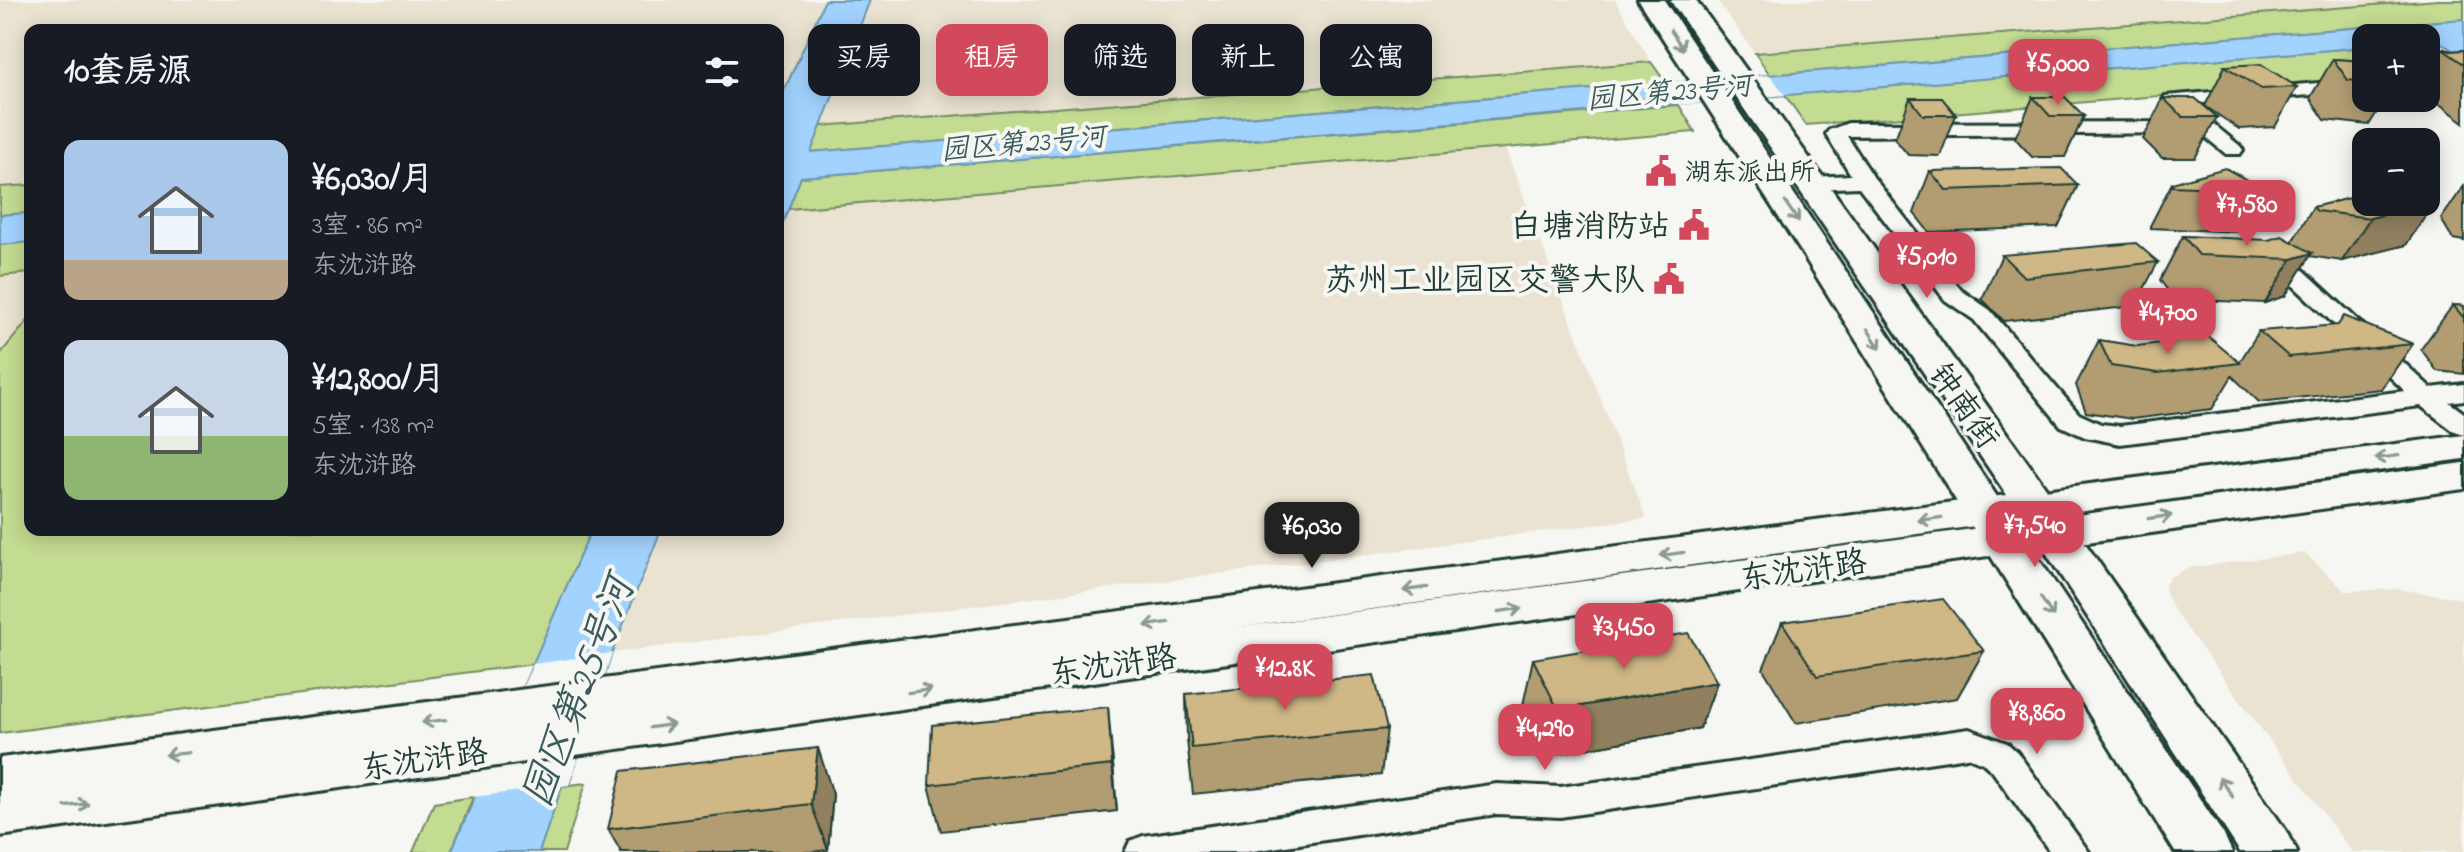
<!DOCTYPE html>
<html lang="zh">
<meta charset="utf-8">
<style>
body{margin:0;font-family:"Indie Flower","LXGW WenKai TC",sans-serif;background:#242831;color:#f1f3f6;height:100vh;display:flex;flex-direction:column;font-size:30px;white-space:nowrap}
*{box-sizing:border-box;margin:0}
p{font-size:26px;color:#9ea1a6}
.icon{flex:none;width:44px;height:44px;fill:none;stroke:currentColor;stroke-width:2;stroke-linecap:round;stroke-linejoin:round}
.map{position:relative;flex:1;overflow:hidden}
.drawer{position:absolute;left:24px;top:24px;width:760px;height:512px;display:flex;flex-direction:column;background:#171b24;border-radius:16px;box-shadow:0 4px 20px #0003}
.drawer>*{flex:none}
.guide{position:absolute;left:808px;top:24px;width:760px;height:72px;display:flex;gap:16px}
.tools{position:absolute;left:2352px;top:24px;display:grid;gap:16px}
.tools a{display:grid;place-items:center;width:88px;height:88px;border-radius:16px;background:#171b24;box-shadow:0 4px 20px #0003;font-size:40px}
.price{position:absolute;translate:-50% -68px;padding:0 18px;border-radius:16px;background:#d1495b;color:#fff;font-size:26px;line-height:52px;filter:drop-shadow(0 2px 4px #0008)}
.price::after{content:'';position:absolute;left:50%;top:48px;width:24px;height:18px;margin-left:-12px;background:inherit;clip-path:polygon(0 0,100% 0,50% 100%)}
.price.selected{background:#222;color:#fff}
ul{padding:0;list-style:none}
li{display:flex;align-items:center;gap:24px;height:200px;padding:0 40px}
li span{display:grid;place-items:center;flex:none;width:224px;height:160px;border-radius:16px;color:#555}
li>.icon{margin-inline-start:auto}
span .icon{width:96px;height:96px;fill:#fffc;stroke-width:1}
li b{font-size:34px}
h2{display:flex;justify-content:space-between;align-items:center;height:96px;padding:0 40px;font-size:34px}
.chip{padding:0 28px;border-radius:16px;background:#171b24;box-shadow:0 4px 20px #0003;font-size:28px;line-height:72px}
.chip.selected{background:#d1495b;color:#fff}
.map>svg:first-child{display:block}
.built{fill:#eae3d2}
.green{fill:#c4db92;stroke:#728c63;stroke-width:2}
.water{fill:#a2d3ff;stroke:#6e97ae;stroke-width:2}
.pier{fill:#f6f6f2}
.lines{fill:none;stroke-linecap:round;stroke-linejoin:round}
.street-casing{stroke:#1f3d34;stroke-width:6}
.secondary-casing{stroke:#1f3d34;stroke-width:6}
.primary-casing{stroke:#1f3d34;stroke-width:6}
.street{fill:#f6f6f2;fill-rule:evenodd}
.secondary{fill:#f6f6f2;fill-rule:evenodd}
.primary{fill:#f6f6f2;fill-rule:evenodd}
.wall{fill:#b29d73;stroke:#1f3d34;stroke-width:2}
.shaded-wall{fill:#91805e;stroke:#1f3d34;stroke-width:2}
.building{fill:#cfb786;stroke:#1f3d34;stroke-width:2}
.oneway{stroke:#8a9a93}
.labels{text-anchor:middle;stroke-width:8;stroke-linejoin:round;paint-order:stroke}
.far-poi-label{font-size:26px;fill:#1f3d34;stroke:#f6f6f2;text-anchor:start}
.far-water-label{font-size:28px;font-style:italic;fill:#395b5d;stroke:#f6f6f2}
.poi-label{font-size:32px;fill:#1f3d34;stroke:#f6f6f2;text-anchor:end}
.street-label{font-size:32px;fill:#1f3d34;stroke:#f6f6f2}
.near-water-label{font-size:40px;font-style:italic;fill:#395b5d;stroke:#f6f6f2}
</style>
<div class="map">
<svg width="2464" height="852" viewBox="0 0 2464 852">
<rect width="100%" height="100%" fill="#f6f6f2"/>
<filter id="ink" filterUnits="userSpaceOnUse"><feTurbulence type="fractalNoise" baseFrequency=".0125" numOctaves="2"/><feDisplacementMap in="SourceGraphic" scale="16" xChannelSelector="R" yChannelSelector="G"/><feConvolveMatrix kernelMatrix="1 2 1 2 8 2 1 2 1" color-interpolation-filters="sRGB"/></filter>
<g filter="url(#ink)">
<!-- built -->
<g class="built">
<path d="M 0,0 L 825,0 L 778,104 L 778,30 L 30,30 L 30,185 L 0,187 Z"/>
<path d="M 870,0 L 1615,0 L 1651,62 L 821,126 Z"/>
<path d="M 1717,0 L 2438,0 L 1755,53 Z"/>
<path d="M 1505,148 L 1646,518 L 612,653 L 661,530 L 778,530 L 778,235 L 788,209 Z"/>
<path d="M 30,273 L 30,318 L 0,354 L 0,276 Z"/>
<path d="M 2305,553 L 2345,591 L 2398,589 L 2464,599 L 2464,852 L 2352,852 L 2175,612 L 2167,596 L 2165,586 L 2170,577 L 2188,568 Z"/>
</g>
<!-- green -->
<g class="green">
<path d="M 2438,0 L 2464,0 L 2464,19 L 1770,75 L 1755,53 Z"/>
<path d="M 2366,47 L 2366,79 L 1806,125 L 1785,95 Z"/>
<path d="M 1651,62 L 1666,83 L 810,152 L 821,126 Z"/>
<path d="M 1679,105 L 1695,132 L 788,209 L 801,177 Z"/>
<path d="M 30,185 L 30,213 L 0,215 L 0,187 Z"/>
<path d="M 30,242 L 30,273 L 0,276 L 0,245 Z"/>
<path d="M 30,318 L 30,530 L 591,530 L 533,664 L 0,733 L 0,354 Z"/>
<path d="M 586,783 L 564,852 L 539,852 L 562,786 Z"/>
<path d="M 473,797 L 451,852 L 413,852 L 434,803 Z"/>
</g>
<!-- water -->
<g class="water">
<path d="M 825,0 L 870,0 L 811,152 L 2464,19 L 2464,57 L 2438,41 L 2426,42 L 2426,38 L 2366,38 L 2366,47 L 801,177 L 778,235 L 778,104 Z"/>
<path d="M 30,213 L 30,242 L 0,245 L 0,215 Z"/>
<path d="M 591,530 L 661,530 L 612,653 L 569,785 L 562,786 L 539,852 L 451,852 Z"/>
</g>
<!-- pier -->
<g class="pier">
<path d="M 1770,75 L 1785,95 L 1679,105 L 1666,83 Z"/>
<path d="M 612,653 L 569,785 L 473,797 L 533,664 Z"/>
</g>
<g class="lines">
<defs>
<g id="street">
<path d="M 2366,79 L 2366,91 L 2189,104 L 2240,146 L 2243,150 L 2240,154 L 2226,154 L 2192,126 L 2190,131 L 2183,133 L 1847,136 L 1874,178 L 1961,290 L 1990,310 L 2079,414 L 2101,424 L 2120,426 L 2405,391 L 2266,260 L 2263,255 L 2274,248 L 2282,250 L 2431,388 L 2464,384 L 2464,400 L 2449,402 L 2464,413 L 2464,435 L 2455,432 L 2421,406 L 2120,444 L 2085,437 L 2061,426 L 1974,320 L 1945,300 L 1859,187 L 1811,189 L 1801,183 L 1811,177 L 1851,175 L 1826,134 L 1829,130 L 1848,123 L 2187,122 L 2163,100 L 2165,96 Z"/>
<path d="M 1969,729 L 2007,743 L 2017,752 L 2089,852 L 2050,852 L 1993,772 L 1983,763 L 1968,757 L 1560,817 L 1497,814 L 1247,852 L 1125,852 L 1130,841 L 1143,836 L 1497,784 L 1560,787 Z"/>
</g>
<path id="secondary" d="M 2464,435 L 2464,459 L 1234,628 L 2464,463 L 2464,489 L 0,836 L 0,758 Z"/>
<g id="primary">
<path d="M 1638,0 L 1664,0 L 2224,835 L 2232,852 L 2175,852 L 1800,250 Z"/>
<path d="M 1670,0 L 1696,0 L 2071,523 L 2289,835 L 2297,852 L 2240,852 L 2041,545 Z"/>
</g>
</defs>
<!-- street casing -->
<use href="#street" class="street-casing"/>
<!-- secondary casing -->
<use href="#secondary" class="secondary-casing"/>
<!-- primary casing -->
<use href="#primary" class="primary-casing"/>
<!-- street -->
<use href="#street" class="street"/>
<!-- secondary -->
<use href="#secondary" class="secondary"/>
<!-- primary -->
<use href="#primary" class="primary"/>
</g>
<!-- wall -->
<g class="wall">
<path d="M 2441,48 L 2451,51 L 2464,50 L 2464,122 L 2426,94 L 2426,72 Z"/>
<path d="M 2333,59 L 2366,61 L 2366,98 L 2386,98 L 2369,125 L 2325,120 L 2310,98 Z"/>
<path d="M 2225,66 L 2297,87 L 2275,127 L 2239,129 L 2205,106 Z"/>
<path d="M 2033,97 L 2084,116 L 2065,157 L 2032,157 L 2015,138 Z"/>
<path d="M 1910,98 L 1956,115 L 1940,156 L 1908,155 L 1895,139 Z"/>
<path d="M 2163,98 L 2217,117 L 2195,158 L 2162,158 L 2143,139 Z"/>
<path d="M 1930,171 L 2078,185 L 2058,227 L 1929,232 L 1914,213 Z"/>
<path d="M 2172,183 L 2266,190 L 2241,232 L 2150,228 L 2150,226 Z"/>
<path d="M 2464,186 L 2464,241 L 2453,239 L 2441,219 Z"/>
<path d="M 2366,194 L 2406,245 L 2342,261 L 2310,256 L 2285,296 L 2265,303 L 2174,299 L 2160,280 L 2183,236 L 2292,242 L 2313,207 Z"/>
<path d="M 2002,255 L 2158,262 L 2135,306 L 2004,321 L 1982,299 Z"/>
<path d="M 2453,305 L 2464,306 L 2464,374 L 2437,371 L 2421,349 Z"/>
<path d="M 2259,331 L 2413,344 L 2381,389 L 2259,402 L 2232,376 L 2212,409 L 2132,419 L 2086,412 L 2076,385 L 2099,340 L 2239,363 Z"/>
<path d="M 1782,622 L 1984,651 L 1957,698 L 1796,723 L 1763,669 Z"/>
<path d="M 1533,659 L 1717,682 L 1700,728 L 1546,756 L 1523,705 Z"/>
<path d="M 1186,694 L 1387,729 L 1381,775 L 1193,794 L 1187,740 Z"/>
<path d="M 1112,753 L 1117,811 L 941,831 L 929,785 Z"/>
<path d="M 833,794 L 828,850 L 810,852 L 621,852 L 608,829 Z"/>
</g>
<!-- shaded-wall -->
<g class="shaded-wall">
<path d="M 2435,202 L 2406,245 L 2342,261 L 2370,218 Z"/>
<path d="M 2312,253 L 2285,296 L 2265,303 L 2292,259 Z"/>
<path d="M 1717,682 L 1700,728 L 1546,756 L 1558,710 Z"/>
<path d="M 1108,707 L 1112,753 L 1117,811 L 1112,765 Z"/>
<path d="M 818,748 L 833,794 L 828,850 L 811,804 Z"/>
</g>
<!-- building -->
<g class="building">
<path d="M 2441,48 L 2451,51 L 2464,50 L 2464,64 Z"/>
<path d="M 2333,59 L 2366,61 L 2366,82 L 2348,80 Z"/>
<path d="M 2261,64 L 2297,87 L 2261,89 L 2225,66 Z"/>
<path d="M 2033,97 L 2065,97 L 2084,116 L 2050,116 Z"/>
<path d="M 1910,98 L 1942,98 L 1956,115 L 1923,115 Z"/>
<path d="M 2163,98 L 2195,98 L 2217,117 L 2183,117 Z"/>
<path d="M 2061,168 L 2078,185 L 1946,190 L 1930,171 Z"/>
<path d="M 2225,168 L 2266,190 L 2172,186 L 2172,183 Z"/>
<path d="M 2366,194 L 2366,202 L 2426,202 L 2426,198 L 2435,202 L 2370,218 L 2317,211 L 2313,207 Z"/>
<path d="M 2183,236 L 2268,240 L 2282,236 L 2312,253 L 2292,259 L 2199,255 Z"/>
<path d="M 2136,243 L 2158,262 L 2024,277 L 2002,255 Z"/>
<path d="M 2453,305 L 2464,306 L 2464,318 Z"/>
<path d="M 2344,316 L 2413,344 L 2289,357 L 2259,331 L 2338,325 Z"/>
<path d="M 2209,337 L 2240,363 L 2158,373 L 2111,366 L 2099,340 L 2137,346 Z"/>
<path d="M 1943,599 L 1984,651 L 1817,676 L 1782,622 Z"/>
<path d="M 1688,633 L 1717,682 L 1558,710 L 1533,659 Z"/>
<path d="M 1374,675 L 1387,729 L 1192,748 L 1186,694 Z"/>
<path d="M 1108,707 L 1112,765 L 929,785 L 932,725 Z"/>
<path d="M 818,748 L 811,804 L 608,829 L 622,771 Z"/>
</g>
<!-- one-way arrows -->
<defs><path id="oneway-shaft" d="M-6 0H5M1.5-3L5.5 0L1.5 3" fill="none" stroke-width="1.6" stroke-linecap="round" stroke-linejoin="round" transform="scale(2)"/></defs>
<g class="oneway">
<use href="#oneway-shaft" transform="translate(1677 40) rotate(57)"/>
<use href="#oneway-shaft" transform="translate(1792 212) rotate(56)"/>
<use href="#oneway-shaft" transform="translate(1874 339) rotate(57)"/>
<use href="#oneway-shaft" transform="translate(2387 457) rotate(173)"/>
<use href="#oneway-shaft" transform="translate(2160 517) rotate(-8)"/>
<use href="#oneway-shaft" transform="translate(1930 519) rotate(172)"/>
<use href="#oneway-shaft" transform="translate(1672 554) rotate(172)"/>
<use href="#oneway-shaft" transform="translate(1415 589) rotate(172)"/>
<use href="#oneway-shaft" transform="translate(2047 607) rotate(57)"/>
<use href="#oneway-shaft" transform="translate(1510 610) rotate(-8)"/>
<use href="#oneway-shaft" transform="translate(1157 624) rotate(172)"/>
<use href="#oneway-shaft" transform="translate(920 691) rotate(-8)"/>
<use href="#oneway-shaft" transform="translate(434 721) rotate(173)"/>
<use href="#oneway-shaft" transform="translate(662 726) rotate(-8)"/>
<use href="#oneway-shaft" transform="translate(177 754) rotate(173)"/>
<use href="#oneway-shaft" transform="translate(2226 787) rotate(-124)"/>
<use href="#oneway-shaft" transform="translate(77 805) rotate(-8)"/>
</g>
</g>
<!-- icons -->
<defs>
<symbol id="civic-bare" viewBox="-9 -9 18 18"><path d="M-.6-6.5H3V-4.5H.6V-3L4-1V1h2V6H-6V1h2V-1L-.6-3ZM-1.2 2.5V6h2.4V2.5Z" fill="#d1495b" stroke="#f6f6f2" stroke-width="2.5" paint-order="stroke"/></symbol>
</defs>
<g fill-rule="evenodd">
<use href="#civic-bare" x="1639" y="149" width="44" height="44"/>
<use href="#civic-bare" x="1672" y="203" width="44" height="44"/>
<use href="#civic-bare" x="1647" y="257" width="44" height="44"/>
</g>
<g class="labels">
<!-- far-poi labels -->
<g class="far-poi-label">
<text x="1685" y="180">湖东派出所</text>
</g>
<!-- far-water labels -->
<g class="far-water-label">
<text transform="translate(1669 91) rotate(-5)" y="10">园区第23号河</text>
<text transform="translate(1023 142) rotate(-5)" y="10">园区第23号河</text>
</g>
<!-- poi labels -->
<g class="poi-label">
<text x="1670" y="236">白塘消防站</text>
<text x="1645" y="290">苏州工业园区交警大队</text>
</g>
<!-- street labels -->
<g class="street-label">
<text transform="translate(1965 405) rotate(55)" y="11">钟南街</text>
<text transform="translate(1803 569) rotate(-8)" y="11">东沈浒路</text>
<text transform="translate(1113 664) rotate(-8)" y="11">东沈浒路</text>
<text transform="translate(424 759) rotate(-8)" y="11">东沈浒路</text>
</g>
<!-- near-water labels -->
<g class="near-water-label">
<text transform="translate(577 691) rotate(-69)" y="14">园区第25号河</text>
</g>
</g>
</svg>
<div class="tools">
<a>+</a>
<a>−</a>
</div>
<b class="price" style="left:2058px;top:107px">¥5,000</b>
<b class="price" style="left:2247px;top:248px">¥7,580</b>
<b class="price" style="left:1927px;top:300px">¥5,010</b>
<b class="price" style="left:2168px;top:356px">¥4,700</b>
<b class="price" style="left:2035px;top:569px">¥7,540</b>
<b class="price selected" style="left:1312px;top:570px">¥6,030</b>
<b class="price" style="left:1624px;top:671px">¥3,450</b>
<b class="price" style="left:1285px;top:712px">¥12.8K</b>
<b class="price" style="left:2037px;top:756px">¥8,860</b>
<b class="price" style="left:1545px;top:772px">¥4,290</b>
<div class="guide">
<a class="chip">买房</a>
<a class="chip selected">租房</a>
<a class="chip">筛选</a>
<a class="chip">新上</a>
<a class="chip">公寓</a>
</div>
<section class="drawer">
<h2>10套房源<svg class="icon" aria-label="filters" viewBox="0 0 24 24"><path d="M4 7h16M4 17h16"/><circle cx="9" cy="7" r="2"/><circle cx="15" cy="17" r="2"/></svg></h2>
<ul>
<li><span style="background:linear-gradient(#a9c7e8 75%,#b9a48a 0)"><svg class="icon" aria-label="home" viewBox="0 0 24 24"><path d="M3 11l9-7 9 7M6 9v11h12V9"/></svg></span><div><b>¥6,030/月</b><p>3室 · 86 m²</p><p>东沈浒路</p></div></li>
<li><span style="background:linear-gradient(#c9d6e8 60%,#8fb573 0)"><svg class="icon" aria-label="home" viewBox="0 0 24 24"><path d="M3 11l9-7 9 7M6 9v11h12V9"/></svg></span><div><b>¥12,800/月</b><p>5室 · 138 m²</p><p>东沈浒路</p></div></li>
</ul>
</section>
</div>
